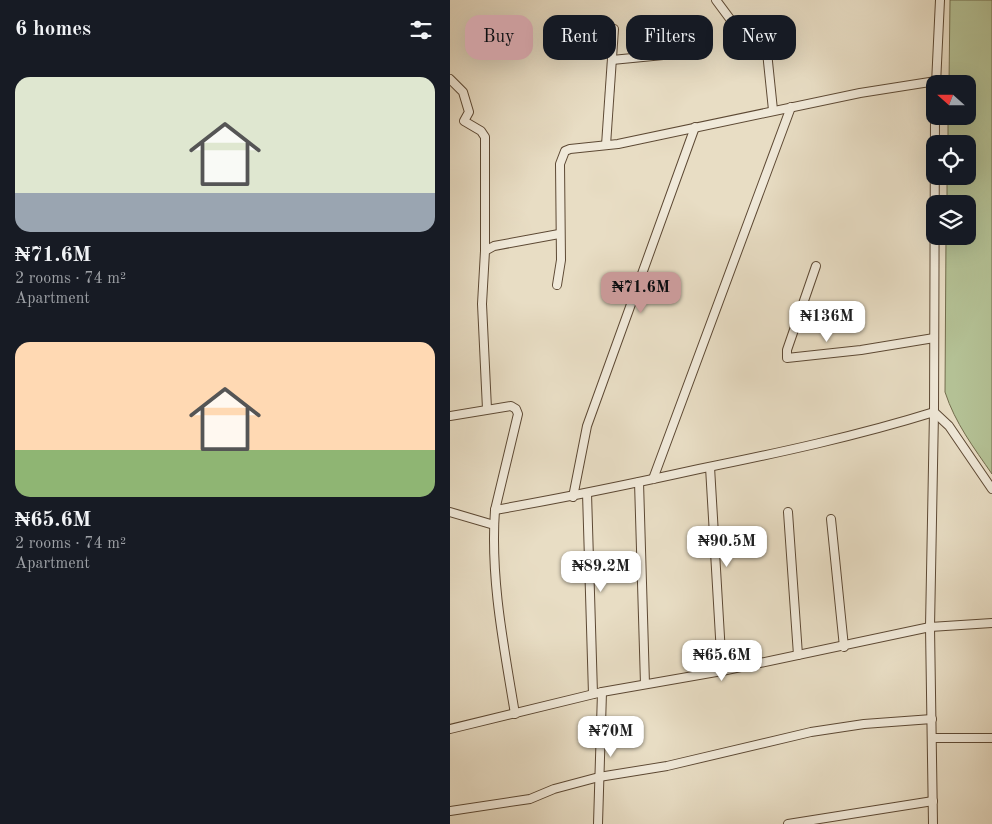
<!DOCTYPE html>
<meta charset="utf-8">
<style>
body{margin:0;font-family:"Old Standard TT",serif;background:#242831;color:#f1f3f6;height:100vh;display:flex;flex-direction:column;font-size:19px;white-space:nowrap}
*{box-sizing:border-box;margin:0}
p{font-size:16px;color:#9ea1a6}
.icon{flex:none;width:28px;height:28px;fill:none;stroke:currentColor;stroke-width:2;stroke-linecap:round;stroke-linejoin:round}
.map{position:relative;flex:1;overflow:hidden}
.details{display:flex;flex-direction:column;background:#171b24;width:450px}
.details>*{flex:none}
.guide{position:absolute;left:15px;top:15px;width:451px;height:45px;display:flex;gap:10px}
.needle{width:32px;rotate:291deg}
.fabs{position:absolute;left:476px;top:75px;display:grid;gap:10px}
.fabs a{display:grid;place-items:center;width:50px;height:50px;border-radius:10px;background:#171b24;box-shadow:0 5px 20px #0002;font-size:25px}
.price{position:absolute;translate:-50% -42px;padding:0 11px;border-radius:10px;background:#fff;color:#222;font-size:16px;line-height:32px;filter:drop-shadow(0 1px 2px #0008)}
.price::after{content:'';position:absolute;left:50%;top:30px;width:15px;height:11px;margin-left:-8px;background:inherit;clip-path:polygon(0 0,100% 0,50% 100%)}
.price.active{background:#c59692;color:#111}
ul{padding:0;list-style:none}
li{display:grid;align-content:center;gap:10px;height:265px;padding:0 15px}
li span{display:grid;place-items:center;height:155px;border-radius:15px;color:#555}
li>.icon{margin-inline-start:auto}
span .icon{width:90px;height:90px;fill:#fffc;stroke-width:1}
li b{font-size:21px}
h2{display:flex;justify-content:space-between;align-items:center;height:60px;padding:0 15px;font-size:21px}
.tag{padding:0 18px;border-radius:15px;background:#171b24;box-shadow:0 5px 20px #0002;font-size:18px;line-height:45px}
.tag.active{background:#c59692;color:#111}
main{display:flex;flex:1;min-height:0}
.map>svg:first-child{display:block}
.green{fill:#b4c195;stroke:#726c4c}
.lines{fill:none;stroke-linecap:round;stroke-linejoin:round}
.minor-casing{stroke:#5d4934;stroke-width:10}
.minor{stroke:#f0e9d9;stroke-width:8}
</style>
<main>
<section class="details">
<h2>6 homes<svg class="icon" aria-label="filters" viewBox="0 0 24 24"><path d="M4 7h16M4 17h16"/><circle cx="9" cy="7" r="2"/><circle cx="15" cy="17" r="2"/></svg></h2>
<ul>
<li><span style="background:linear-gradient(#dfe7d0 75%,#9aa5b1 0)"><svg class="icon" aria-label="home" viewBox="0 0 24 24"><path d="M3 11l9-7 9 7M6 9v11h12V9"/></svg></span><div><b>₦71.6M</b><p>2 rooms · 74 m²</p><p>Apartment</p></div></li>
<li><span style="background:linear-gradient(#ffd9b3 70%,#8fb573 0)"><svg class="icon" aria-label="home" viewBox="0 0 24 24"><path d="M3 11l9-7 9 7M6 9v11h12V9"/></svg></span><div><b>₦65.6M</b><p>2 rooms · 74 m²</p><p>Apartment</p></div></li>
</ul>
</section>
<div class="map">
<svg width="542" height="824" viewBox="0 0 542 824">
<rect width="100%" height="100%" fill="#e8ddc4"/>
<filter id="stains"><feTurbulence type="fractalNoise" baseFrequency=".004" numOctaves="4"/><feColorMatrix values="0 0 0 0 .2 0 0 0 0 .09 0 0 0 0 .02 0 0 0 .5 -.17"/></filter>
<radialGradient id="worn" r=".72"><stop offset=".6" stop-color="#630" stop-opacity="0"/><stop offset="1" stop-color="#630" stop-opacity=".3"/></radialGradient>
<!-- green -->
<path class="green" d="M 500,0 L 542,0 L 542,474 C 524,448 505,423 495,392 L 496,236 L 518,236 L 518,204 L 497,204 L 497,176 L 518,176 L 518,144 L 498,144 L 498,116 L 518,116 L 518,84 L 499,84 Z"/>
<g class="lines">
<defs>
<g id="minor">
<path d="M 266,0 L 286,27 L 315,30 L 321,35 L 317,52 L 323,110"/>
<path d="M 162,60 L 244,52"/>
<path d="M 0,79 L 13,92 L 19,112 L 14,121 L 31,131 L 35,137 L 35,251"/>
<path d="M 486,84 L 490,0"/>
<path d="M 485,116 L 484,412 L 499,426 L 542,489"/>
<path d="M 156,145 L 164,29"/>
<path d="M 366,266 L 337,350 L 337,358 L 411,350 L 484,338"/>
<path d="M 107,285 L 111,260 L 110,164 L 115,151 L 120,149 L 168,144 L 410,93 L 486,81"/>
<path d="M 37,409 L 32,304 L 35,251 L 44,246 L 109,234"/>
<path d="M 0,416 L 61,406 L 66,409 L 68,414 L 45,510 C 40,578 54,647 65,714"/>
<path d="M 260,467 L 272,671"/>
<path d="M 203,479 L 341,107"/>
<path d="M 189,482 L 195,684"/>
<path d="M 137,493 L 143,694"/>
<path d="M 123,497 L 137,426 L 245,127"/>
<path d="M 45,510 C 113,498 181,484 249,469 C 328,453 407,436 484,412 L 480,627 L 483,824"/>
<path d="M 0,512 L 44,525"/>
<path d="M 338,512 L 348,655"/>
<path d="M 381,519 L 394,647"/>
<path d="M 0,729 L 152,692 L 272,671 L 480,627 L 542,623"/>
<path d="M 483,738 L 542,738"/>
<path d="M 0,811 L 80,799 L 104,789 L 149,777 L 217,766 L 361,732 L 414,724 L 482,719"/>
<path d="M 148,824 L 152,692"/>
<path d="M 338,824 L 483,801"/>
</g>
</defs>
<!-- minor casing -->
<use href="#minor" class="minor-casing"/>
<!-- minor -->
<use href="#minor" class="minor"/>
</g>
<rect width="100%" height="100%" filter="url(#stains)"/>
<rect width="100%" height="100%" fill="url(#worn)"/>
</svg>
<div class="fabs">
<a><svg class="needle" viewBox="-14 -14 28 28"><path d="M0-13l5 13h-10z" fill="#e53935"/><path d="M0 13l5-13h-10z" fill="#9ea1a6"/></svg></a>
<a><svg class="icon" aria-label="locate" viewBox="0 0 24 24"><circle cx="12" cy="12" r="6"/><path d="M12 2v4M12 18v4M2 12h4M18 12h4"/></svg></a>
<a><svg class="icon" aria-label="layers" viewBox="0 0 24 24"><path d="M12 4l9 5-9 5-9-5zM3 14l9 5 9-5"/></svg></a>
</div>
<b class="price active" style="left:191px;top:314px">₦71.6M</b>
<b class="price" style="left:377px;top:343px">₦136M</b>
<b class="price" style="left:277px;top:568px">₦90.5M</b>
<b class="price" style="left:151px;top:593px">₦89.2M</b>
<b class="price" style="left:272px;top:682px">₦65.6M</b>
<b class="price" style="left:161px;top:758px">₦70M</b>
<div class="guide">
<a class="tag active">Buy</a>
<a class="tag">Rent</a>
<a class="tag">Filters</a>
<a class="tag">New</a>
</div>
</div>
</main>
